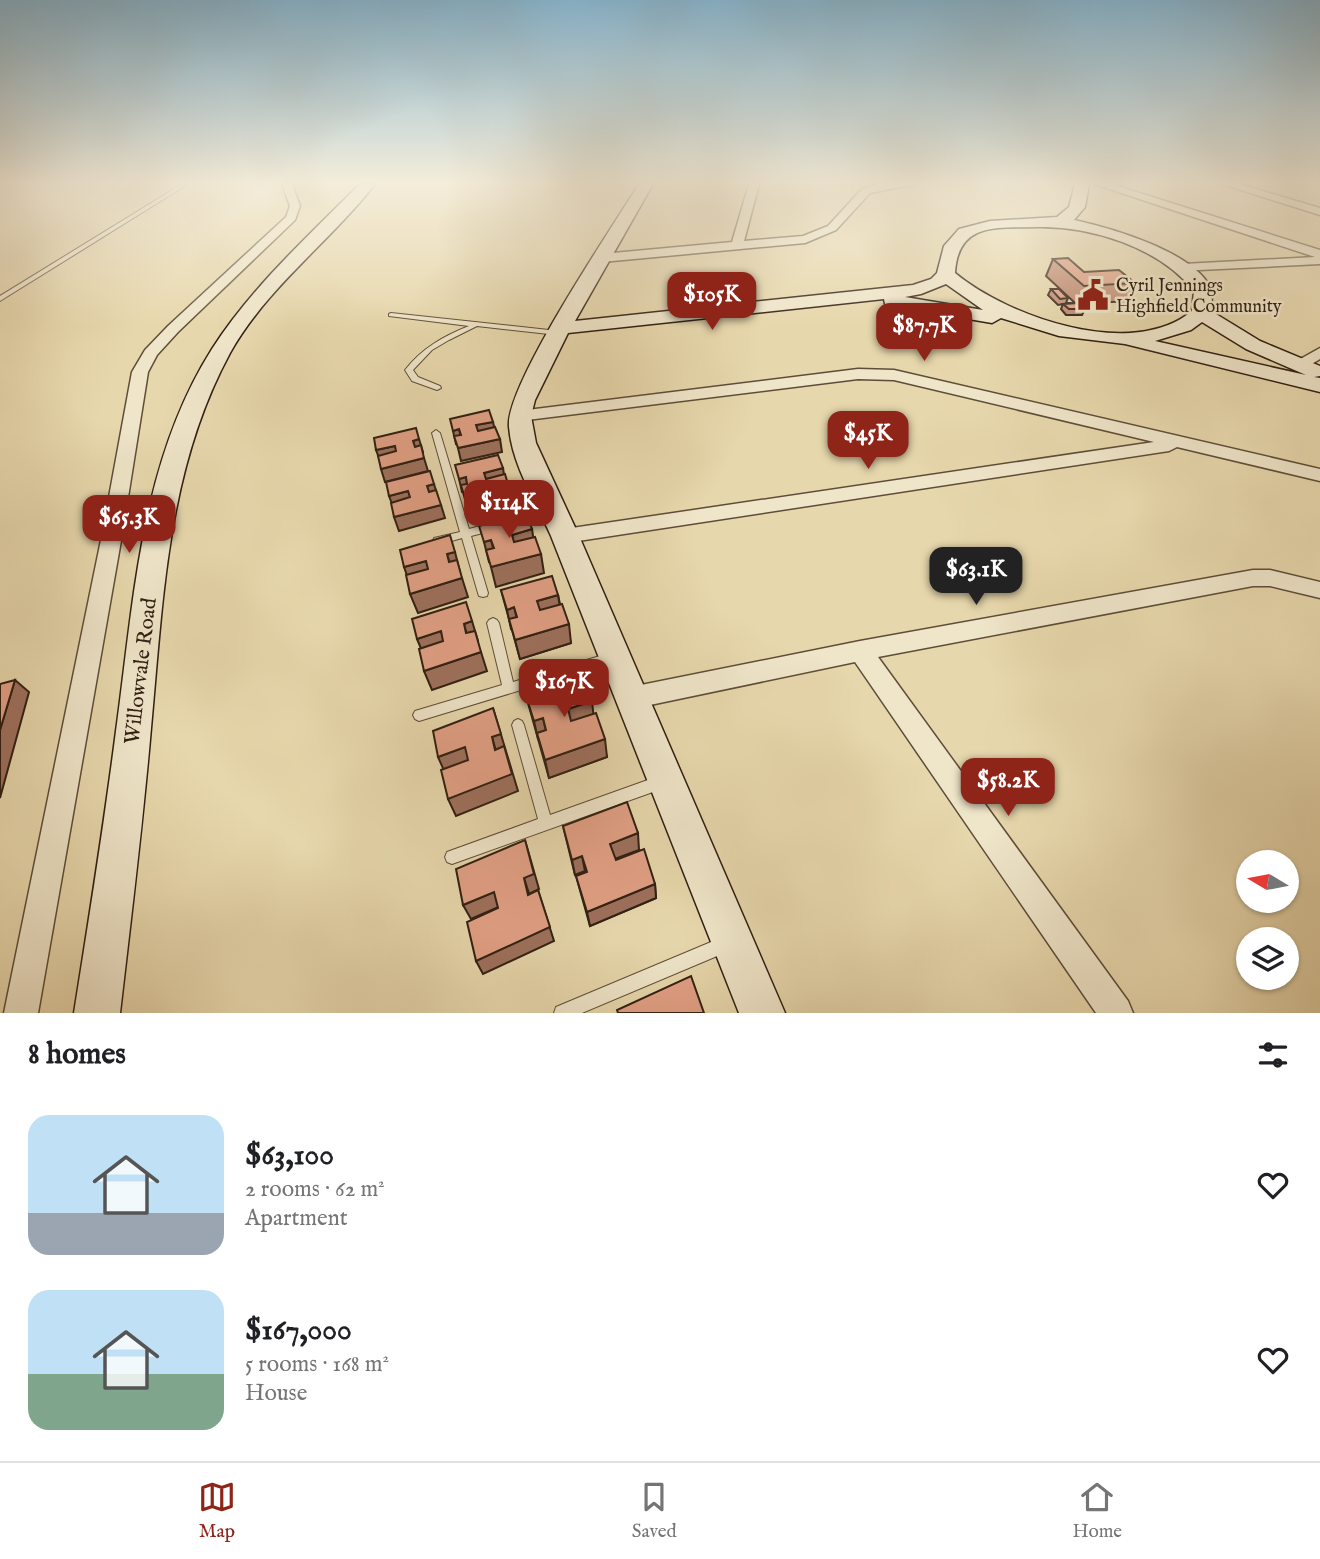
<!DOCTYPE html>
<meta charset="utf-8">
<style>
body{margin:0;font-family:"IM FELL English",serif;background:#f2f2f2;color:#202124;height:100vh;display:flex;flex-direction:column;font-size:26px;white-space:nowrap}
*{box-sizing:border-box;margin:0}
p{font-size:23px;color:#757577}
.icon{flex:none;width:38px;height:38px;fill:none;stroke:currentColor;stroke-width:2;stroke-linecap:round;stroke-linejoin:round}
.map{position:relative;height:1013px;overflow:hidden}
.panel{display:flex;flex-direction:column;background:#fff;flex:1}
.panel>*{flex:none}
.needle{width:46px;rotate:280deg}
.buttons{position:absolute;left:1236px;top:850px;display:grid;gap:14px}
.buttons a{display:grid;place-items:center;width:63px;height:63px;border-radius:50%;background:#fff;box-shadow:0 2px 5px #0004;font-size:35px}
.price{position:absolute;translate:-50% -60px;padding:0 16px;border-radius:14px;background:#8f2418;color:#fff;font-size:23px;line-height:46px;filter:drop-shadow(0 2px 4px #0008)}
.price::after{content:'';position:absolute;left:50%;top:42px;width:21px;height:16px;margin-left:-10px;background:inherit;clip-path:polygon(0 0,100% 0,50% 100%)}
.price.on{background:#222;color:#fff}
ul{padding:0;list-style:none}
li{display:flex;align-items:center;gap:21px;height:175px;padding:0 28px}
li span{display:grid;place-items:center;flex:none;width:196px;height:140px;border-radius:21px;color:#555}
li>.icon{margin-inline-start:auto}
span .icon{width:84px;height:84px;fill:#fffc;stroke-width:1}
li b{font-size:30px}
h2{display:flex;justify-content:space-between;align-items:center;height:84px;padding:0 28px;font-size:30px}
.menu{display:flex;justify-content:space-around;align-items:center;height:98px;border-top:2px solid #e0e0e0;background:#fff;font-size:19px;color:#757577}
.menu a{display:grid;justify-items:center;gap:4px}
.menu .on{color:#8f2418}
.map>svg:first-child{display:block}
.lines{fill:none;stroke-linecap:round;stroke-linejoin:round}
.lane-casing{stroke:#5e4d38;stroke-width:2}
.street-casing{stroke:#5e4d38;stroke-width:3}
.secondary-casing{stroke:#301f12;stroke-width:3}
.lane{fill:#efe5c9;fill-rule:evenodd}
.street{fill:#efe5c9;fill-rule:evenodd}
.secondary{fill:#efe5c9;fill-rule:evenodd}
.wall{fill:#c28a72;stroke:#301f12;stroke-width:2}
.shaded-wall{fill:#9e705d;stroke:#301f12;stroke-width:2}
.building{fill:#e2a085;stroke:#301f12;stroke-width:2}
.labels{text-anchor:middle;stroke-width:5;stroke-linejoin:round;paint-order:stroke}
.far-poi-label{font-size:18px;fill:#301f12;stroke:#efe5c9;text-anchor:start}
.street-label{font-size:21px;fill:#301f12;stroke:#efe5c9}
</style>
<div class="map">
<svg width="1320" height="1013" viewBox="0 0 1320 1013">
<rect width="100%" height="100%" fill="#e7d7ac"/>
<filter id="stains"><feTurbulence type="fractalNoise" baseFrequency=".00286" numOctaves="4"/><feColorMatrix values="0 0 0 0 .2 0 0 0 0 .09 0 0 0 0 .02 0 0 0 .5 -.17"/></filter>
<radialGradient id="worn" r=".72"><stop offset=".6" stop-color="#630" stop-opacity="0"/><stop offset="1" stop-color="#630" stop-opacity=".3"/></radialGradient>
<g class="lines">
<defs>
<g id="lane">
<path d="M 182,184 L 188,184 L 0,301 L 0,296 Z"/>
<path d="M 391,313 L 558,331 L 562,333 L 558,335 L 477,326 L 449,340 L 432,350 L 413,370 L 418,377 L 440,386 L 441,388 L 437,390 L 412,381 L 405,370 C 422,348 444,336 469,326 L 389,316 L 389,314 Z"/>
<path d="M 436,430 L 440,433 L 469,529 L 491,523 L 496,527 L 495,530 L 471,536 L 488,593 L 487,596 L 483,597 L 479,596 L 478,593 L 462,538 L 438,545 L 434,544 L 433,541 L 434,538 L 460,532 L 432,433 Z"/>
<path d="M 552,508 L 555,509 L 557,511 L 555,513 L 516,523 L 511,520 L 513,518 Z"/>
<path d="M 493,618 L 497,620 L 499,623 L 513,682 L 610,653 L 614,655 L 616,658 L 614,661 L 610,663 L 419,721 L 415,719 L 413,715 L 415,711 L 502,685 L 487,623 L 489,620 Z"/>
<path d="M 518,719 L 522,721 L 524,725 L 550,815 L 659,776 L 664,778 L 666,783 L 664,788 L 452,864 L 447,862 L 445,857 L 447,852 L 538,819 L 512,725 L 514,721 Z"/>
<path d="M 723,937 L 729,939 L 731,945 L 729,951 L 582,1013 L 554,1013 L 556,1007 Z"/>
</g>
<g id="street">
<path d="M 282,184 L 292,184 L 300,206 L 295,220 L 178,332 L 157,355 L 148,372 L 122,535 L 38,1013 L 4,1013 L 102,535 L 132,372 L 145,350 L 168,326 L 286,217 L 290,206 Z"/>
<path d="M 749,184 L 759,184 L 744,241 L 803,236 L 828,226 L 862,189 L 878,184 L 917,184 L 870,193 L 836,230 L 805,243 L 602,262 L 596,258 L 602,254 L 732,242 Z"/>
<path d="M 1094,184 L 1111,184 L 1320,250 L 1320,264 L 1179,271 L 1179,265 L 1183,264 L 1315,257 Z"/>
<path d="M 1222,184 L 1239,184 L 1320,208 L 1320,215 Z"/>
<path d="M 1320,348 L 1320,359 L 1305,368 L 1295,368 L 1292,365 L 1295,362 Z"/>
<path d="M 858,369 L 894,370 L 1320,469 L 1320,481 L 1177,447 L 1169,451 L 565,543 L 558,541 L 555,536 L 558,531 L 565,529 L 1154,442 L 894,380 L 858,379 L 519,421 L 511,416 L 519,411 Z"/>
<path d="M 1253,570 L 1270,570 L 1320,582 L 1320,598 L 1270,586 L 1253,586 L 878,657 L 1128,1001 L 1133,1013 L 1096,1013 L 855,662 L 631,709 L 622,706 L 619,698 L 622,690 L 631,687 L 860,641 Z"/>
</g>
<g id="secondary">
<path d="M 360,184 L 375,184 C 329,243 267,287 230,353 C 167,469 163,600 151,728 C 143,823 131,918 120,1013 L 74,1013 C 89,919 104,825 116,731 C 134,601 140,463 212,349 C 252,287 307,237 360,184 Z"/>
<path d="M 639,184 L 653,184 L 575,321 L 913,285 L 931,279 L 937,273 L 944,246 L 959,229 L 990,221 L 1057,217 L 1069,207 L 1075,184 L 1089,184 L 1085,207 L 1074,220 C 1111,228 1195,252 1211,289 C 1213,295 1211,305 1211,311 L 1260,341 L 1320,366 L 1320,376 L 1314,377 L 1320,378 L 1320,392 L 1125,344 L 1059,336 L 1001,318 L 992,323 L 892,306 L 885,304 L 884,299 L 568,333 L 535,400 L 531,416 L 536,443 L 579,536 L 785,1013 L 739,1013 L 551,536 C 536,502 512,465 509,427 C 505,385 612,228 639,184 ZM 1037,227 C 1091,226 1159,247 1194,291 L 1192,311 C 1132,361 1008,317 955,273 C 958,222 996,228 1037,227 ZM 946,284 L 983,310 L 905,297 L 921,294 ZM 1202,322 L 1246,349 L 1306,375 L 1155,341 L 1191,330 Z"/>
</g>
</defs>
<!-- lane casing -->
<use href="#lane" class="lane-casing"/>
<!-- street casing -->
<use href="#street" class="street-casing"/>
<!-- secondary casing -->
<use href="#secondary" class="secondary-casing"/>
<!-- lane -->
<use href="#lane" class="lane"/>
<!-- street -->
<use href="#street" class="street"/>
<!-- secondary -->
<use href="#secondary" class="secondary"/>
</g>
<!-- wall -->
<g class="wall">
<path d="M 1053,259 L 1084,272 L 1135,283 L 1127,301 L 1080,304 L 1085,309 L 1082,315 L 1066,315 L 1061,309 L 1063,304 L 1058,305 L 1048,295 L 1051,289 L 1068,298 L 1066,303 L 1075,303 L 1046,276 Z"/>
<path d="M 501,590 L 558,595 L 560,604 L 571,643 L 520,659 Z"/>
<path d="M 526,696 L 593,714 L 607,757 L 549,778 Z"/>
<path d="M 563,826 L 639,850 L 615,859 L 655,884 L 656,898 L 590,926 L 576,876 L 585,872 L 585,871 L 575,875 Z"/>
</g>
<!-- shaded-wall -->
<g class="shaded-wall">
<path d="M 493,422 L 496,435 L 479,438 L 476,425 Z"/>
<path d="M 459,429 L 462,442 L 456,444 L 453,431 Z"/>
<path d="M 419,439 L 423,452 L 417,454 L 413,441 Z"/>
<path d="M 500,439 L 502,452 L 461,461 L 458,448 Z"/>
<path d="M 395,446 L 399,459 L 381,463 L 376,450 Z"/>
<path d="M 424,458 L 428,471 L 385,482 L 381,469 Z"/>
<path d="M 503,468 L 505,481 L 487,486 L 484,473 Z"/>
<path d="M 466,477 L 469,491 L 462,492 L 459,479 Z"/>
<path d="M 434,484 L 438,497 L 431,499 L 427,486 Z"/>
<path d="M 509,488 L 512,502 L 468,513 L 465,499 Z"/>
<path d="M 408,491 L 413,504 L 394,509 L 389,496 Z"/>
<path d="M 441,505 L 445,518 L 399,531 L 394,517 Z"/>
<path d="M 532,529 L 535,549 L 516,555 L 512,535 Z"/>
<path d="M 491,540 L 496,560 L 489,562 L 484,542 Z"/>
<path d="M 455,552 L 460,572 L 453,574 L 447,554 Z"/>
<path d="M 541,554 L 544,573 L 496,587 L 491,567 Z"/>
<path d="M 426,561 L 432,580 L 411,587 L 404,567 Z"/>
<path d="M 462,578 L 468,597 L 418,613 L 410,594 Z"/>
<path d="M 558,595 L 561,614 L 540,620 L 537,601 Z"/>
<path d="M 514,607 L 519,627 L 511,629 L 507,610 Z"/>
<path d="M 472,621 L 478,641 L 472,653 L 464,624 Z"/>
<path d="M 569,624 L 571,643 L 520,659 L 515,640 Z"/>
<path d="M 441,631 L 447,651 L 425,658 L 417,639 Z"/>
<path d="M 481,652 L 487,671 L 432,690 L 424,671 Z"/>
<path d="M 15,680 L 29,692 L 0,798 L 0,730 Z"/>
<path d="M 592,701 L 594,720 L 571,728 L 568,709 Z"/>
<path d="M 493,708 L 518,791 L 456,816 L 448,799 L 501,768 L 492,737 Z"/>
<path d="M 543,718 L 547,736 L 538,739 L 534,721 Z"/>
<path d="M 605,739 L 607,757 L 549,778 L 545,760 Z"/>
<path d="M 465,747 L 472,765 L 446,775 L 438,757 Z"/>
<path d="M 638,833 L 639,850 L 612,860 L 610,844 Z"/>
<path d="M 525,840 L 539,889 L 529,894 L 534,909 L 524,878 Z"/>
<path d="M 582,856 L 585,871 L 575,875 L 572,860 Z"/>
<path d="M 655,884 L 656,898 L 590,926 L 587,912 Z"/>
<path d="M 538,890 L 554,941 L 483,974 L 476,961 Z"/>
<path d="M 494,892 L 501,906 L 471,919 L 463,905 Z"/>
</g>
<!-- building -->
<g class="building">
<path d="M 1068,258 L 1084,272 L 1119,270 L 1135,283 L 1084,286 L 1053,259 Z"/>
<path d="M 1051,289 L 1059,289 L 1068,298 L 1060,299 Z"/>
<path d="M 1079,303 L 1085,309 L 1069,309 L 1063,304 Z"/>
<path d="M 489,410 L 493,422 L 476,425 L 478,431 L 495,427 L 500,439 L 458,448 L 454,436 L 461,435 L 459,429 L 453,431 L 450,419 Z"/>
<path d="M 416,428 L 419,439 L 413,441 L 415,447 L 421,445 L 424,458 L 381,469 L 378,456 L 396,451 L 395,446 L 376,450 L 374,438 Z"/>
<path d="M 498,455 L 503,468 L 484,473 L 486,479 L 505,474 L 509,488 L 465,499 L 461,485 L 467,484 L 466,477 L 459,479 L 455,465 Z"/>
<path d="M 430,471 L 434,484 L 427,486 L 429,492 L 436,490 L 441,505 L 394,517 L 391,503 L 410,497 L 408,491 L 389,496 L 386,482 Z"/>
<path d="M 526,513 L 532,529 L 512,535 L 514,542 L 535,537 L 541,554 L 491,567 L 486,550 L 494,548 L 491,540 L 484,542 L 479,526 Z"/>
<path d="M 450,535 L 455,552 L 447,554 L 449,562 L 457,560 L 462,578 L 410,594 L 406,575 L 428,569 L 426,561 L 404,567 L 400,550 Z"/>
<path d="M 552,576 L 558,595 L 537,601 L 540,610 L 562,604 L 569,624 L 515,640 L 509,619 L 517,617 L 514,607 L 507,610 L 501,590 Z"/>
<path d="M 466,602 L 472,621 L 464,624 L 466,633 L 475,631 L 481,652 L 424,671 L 419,649 L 443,641 L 441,631 L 417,639 L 412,619 Z"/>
<path d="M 583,677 L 592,701 L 568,709 L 571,721 L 596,713 L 605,739 L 545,760 L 537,733 L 546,730 L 543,718 L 534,721 L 526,696 Z"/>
<path d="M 15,680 L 0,730 L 0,684 Z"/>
<path d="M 493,708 L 501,734 L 492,737 L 495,750 L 504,746 L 512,774 L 448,799 L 441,770 L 468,760 L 465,747 L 438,757 L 433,731 Z"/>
<path d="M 627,802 L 638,833 L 610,844 L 616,860 L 644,849 L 655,884 L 587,912 L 576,876 L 587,872 L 582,856 L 572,860 L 563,826 Z"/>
<path d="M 525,840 L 534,874 L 524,878 L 528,895 L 538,890 L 550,927 L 476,961 L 467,922 L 498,908 L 494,892 L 463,905 L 456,869 Z"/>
<path d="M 691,976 L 704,1013 L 618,1013 L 617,1010 Z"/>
</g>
<!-- sky -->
<linearGradient id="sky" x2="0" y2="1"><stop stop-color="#87b6d0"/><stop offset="0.56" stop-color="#f4edda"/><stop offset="1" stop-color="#f4edda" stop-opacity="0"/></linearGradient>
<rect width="1320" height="326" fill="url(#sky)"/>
<!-- icons -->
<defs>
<symbol id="civic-bare" viewBox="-9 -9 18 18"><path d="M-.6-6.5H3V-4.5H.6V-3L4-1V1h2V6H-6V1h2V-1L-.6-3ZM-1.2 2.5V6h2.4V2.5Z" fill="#8f2418" stroke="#efe5c9" stroke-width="2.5" paint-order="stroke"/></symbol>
</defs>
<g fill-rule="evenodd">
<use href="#civic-bare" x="1071" y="273" width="44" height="44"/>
</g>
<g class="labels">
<!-- far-poi labels -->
<g class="far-poi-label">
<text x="1116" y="291">Cyril Jennings<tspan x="1116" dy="21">Highfield Community</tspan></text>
</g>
<!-- street labels -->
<g class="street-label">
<text transform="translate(140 671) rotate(-83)" y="7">Willowvale Road</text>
</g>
</g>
<rect width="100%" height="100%" filter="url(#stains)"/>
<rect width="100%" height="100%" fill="url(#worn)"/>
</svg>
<div class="buttons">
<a><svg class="needle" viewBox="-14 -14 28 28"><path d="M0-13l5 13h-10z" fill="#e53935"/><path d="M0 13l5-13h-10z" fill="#757577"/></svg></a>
<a><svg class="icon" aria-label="layers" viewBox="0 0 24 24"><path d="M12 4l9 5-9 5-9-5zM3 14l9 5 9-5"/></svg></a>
</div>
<b class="price" style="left:712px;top:332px">$105K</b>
<b class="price" style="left:924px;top:363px">$87.7K</b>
<b class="price" style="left:868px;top:471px">$45K</b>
<b class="price" style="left:509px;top:540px">$114K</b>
<b class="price" style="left:129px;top:555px">$65.3K</b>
<b class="price on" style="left:976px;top:607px">$63.1K</b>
<b class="price" style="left:564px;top:719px">$167K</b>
<b class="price" style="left:1008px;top:818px">$58.2K</b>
</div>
<section class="panel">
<h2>8 homes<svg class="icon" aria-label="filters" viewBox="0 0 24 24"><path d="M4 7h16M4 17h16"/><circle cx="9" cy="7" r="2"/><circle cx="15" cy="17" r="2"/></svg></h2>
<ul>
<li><span style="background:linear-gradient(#bfe0f5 70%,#9aa5b1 0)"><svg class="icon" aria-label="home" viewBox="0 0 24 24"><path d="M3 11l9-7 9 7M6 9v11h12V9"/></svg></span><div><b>$63,100</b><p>2 rooms · 62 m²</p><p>Apartment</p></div><svg class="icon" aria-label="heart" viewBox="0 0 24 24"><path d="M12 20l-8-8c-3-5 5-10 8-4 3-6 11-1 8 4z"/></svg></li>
<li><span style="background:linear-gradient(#bfe0f5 60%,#7fa58c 0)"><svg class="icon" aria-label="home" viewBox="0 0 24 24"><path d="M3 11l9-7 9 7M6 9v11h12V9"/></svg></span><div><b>$167,000</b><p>5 rooms · 168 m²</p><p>House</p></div><svg class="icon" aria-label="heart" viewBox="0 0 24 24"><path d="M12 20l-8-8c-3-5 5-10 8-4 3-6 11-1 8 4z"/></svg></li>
</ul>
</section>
<nav class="menu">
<a class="on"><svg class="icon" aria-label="map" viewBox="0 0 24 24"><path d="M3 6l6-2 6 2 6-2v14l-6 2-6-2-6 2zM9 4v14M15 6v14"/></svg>Map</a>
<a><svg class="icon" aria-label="saved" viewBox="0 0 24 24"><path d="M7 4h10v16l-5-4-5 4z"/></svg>Saved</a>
<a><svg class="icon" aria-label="home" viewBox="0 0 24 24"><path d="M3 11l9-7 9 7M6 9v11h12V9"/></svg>Home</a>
</nav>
